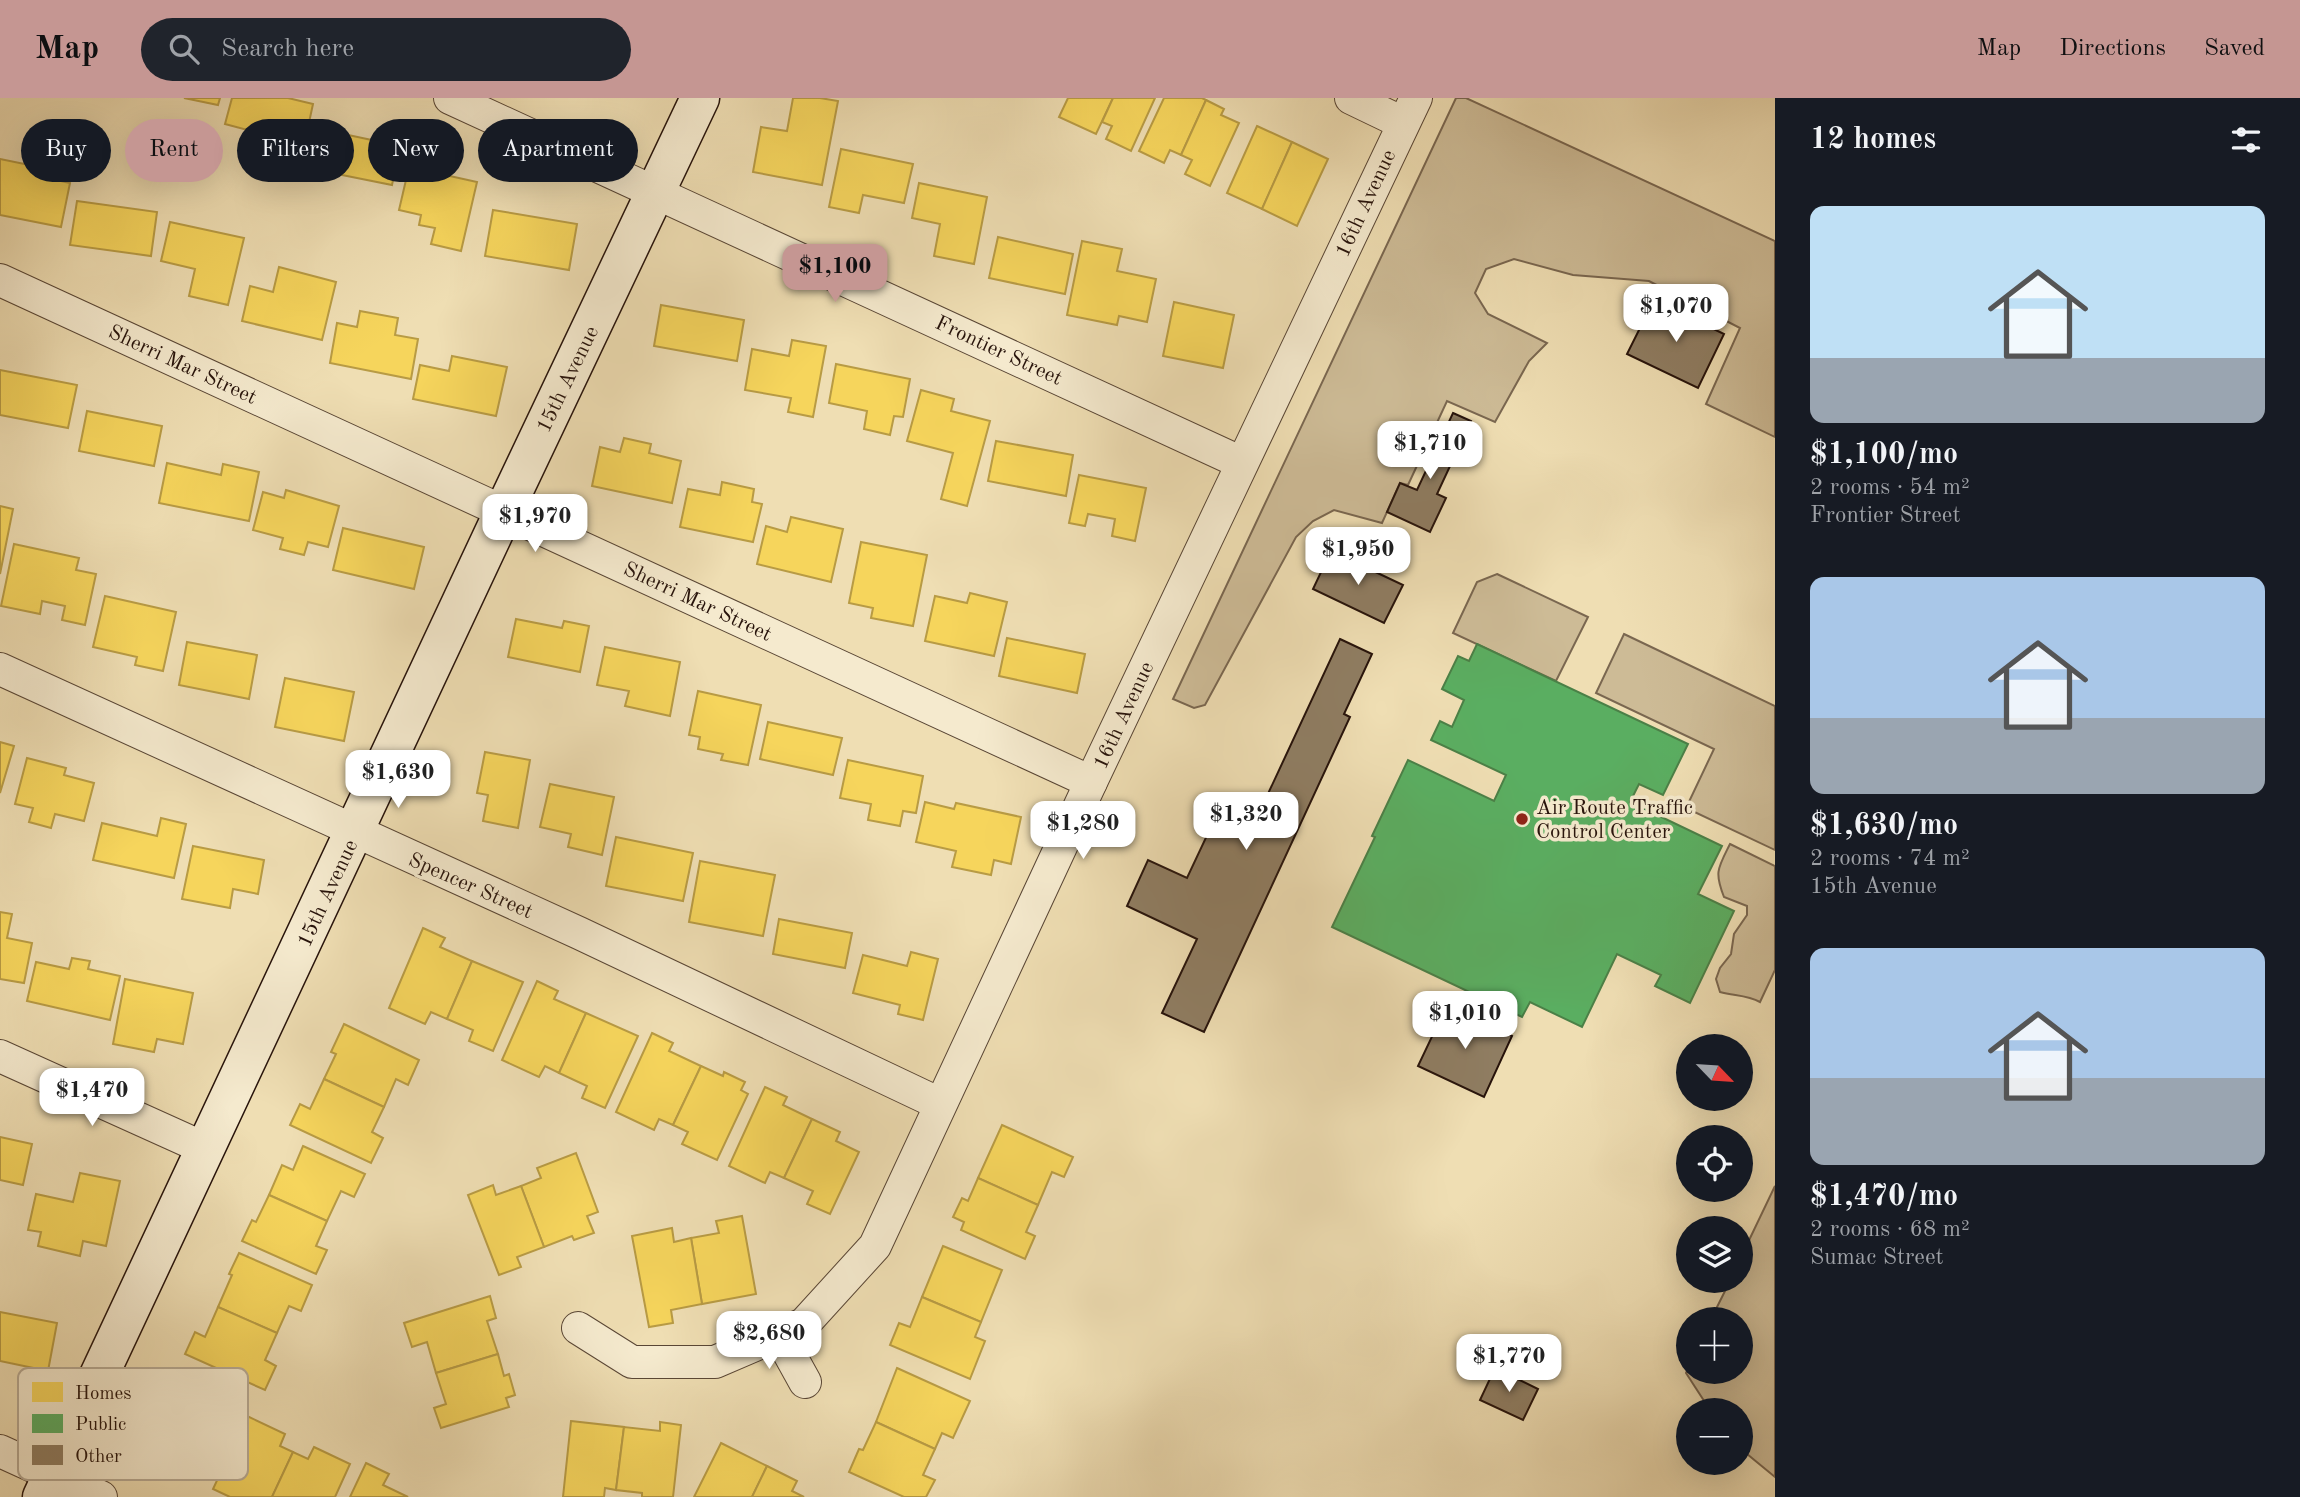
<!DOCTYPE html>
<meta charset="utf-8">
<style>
body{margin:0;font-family:"Old Standard TT",serif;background:#20242c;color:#f1f3f6;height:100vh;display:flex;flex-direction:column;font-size:26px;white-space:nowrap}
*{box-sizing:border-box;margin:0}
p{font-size:23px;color:#9ea1a6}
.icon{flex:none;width:38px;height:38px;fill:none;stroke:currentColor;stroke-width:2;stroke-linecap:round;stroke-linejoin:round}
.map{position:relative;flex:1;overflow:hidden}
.sheet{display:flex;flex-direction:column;background:#171b24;width:525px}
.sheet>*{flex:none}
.banner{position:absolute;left:21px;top:21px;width:665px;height:63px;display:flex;gap:14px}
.needle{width:46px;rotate:115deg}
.controls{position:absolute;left:1676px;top:936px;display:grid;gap:14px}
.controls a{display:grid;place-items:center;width:77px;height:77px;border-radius:50%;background:#171b24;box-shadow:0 7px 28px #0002;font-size:35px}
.price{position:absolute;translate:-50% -60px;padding:0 16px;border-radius:14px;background:#fff;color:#222;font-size:23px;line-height:46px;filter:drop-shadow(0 2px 4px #0008)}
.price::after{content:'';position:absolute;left:50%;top:42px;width:21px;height:16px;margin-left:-10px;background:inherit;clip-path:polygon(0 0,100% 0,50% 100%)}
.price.on{background:#c59692;color:#111}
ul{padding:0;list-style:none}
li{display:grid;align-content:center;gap:14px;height:371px;padding:0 35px}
li span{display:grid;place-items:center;height:217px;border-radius:14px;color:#555}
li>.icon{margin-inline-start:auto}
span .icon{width:126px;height:126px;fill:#fffc;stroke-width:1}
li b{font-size:30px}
h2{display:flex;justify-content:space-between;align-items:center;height:84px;padding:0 35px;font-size:30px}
.chip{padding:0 24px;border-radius:32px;background:#171b24;box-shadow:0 7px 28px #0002;font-size:24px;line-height:63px}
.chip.on{background:#c59692;color:#111}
header{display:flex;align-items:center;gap:42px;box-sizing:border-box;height:98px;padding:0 35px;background:#c59692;color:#111}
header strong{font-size:33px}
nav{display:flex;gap:38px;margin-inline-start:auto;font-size:24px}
.search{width:490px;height:63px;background:#20242c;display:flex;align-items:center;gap:18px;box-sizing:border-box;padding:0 24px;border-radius:38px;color:#9ea1a6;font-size:26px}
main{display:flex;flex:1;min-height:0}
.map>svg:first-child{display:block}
.green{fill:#cdbb96;stroke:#7a6750;stroke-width:2}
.homes{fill:#f6d55c;stroke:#b89b44;stroke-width:2}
.public{fill:#5aae61;stroke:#4b8047;stroke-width:2}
.building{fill:#8f7d62;stroke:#27130b;stroke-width:2}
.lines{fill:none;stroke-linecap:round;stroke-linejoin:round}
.street-casing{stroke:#594635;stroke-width:34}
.secondary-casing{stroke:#27130b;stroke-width:41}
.street{stroke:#f5eace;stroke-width:32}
.secondary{stroke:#f5eace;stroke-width:38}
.poi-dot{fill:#8f2418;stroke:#f5eace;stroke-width:2.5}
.labels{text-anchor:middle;stroke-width:7;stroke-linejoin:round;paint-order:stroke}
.street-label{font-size:21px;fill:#27130b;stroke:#f5eace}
.poi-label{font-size:21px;fill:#27130b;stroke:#f5eace;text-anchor:start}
.key{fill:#f5eace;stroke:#b7aa94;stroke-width:2}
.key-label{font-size:19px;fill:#27130b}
</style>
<header>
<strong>Map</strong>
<div class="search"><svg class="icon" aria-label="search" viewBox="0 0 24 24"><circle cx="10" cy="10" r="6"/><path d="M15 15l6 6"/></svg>Search here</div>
<nav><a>Map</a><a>Directions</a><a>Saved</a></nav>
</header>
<main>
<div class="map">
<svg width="1775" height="1399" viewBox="0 0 1775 1399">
<rect width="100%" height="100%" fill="#efdeb3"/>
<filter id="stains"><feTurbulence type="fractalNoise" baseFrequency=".00286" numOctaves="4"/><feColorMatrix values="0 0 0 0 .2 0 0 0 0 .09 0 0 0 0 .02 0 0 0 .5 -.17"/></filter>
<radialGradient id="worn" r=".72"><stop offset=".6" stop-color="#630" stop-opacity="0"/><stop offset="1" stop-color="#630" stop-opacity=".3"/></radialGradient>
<!-- green -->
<g class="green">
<path d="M 1456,0 L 1466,0 L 1775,143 L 1775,339 L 1706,306 L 1740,230 L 1649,183 L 1573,177 L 1514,161 L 1486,171 L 1475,195 L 1488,216 L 1547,245 L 1529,263 L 1495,324 L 1447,303 L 1408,387 L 1400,385 L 1382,425 L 1334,412 L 1313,423 L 1296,439 L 1205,607 L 1194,610 L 1173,601 Z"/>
<path d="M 1497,476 L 1588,519 L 1556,583 L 1453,535 L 1477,484 Z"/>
<path d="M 1624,536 L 1775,608 L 1775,752 L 1686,710 L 1714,651 L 1596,595 Z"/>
<path d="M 1730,746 L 1775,768 L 1775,872 L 1760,904 C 1747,897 1734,898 1720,894 L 1716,881 L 1720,870 L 1731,856 L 1734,836 L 1747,817 L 1747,808 L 1724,799 C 1714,774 1718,770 1730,746 Z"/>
<path d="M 1775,1088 L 1775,1379 L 1741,1351 L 1741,1312 L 1710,1312 L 1686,1275 L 1689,1269 L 1689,1274 L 1741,1274 L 1741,1222 L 1711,1221 L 1730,1183 L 1741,1183 L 1741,1159 Z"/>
</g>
<!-- homes -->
<g class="homes">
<path d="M 184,0 L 220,0 L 218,7 Z"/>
<path d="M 232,0 L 288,0 L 313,6 L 305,43 L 281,38 L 277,56 L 255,51 L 259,35 L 225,26 Z"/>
<path d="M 793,0 L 820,0 L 838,3 L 822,87 L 753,74 L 761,29 L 787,33 Z"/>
<path d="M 1068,0 L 1113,0 L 1096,36 L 1059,19 Z"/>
<path d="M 1113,0 L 1155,0 L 1131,53 L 1106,41 L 1112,28 L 1102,24 Z"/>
<path d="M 1164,0 L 1202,0 L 1206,2 L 1181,57 L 1170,52 L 1164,65 L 1139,53 Z"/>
<path d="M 1206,2 L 1224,11 L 1221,17 L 1239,25 L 1210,88 L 1185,76 L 1192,62 L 1181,57 Z"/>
<path d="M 1257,28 L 1292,44 L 1262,111 L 1227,95 Z"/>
<path d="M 320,31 L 400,48 L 392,87 L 312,71 Z"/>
<path d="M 1292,44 L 1328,61 L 1297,128 L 1262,111 Z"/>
<path d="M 841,51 L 913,66 L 904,105 L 863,97 L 859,115 L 829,109 Z"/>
<path d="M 0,61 L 49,71 L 47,80 L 70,85 L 61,129 L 0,117 Z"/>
<path d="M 409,69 L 477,84 L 461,153 L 431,146 L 435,130 L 419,127 L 421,117 L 399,112 Z"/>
<path d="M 919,85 L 987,99 L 974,166 L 934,158 L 940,126 L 912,120 Z"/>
<path d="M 77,103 L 157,114 L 151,158 L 70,147 Z"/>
<path d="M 493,112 L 577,126 L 569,172 L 485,158 Z"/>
<path d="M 170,124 L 244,140 L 228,207 L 189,198 L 195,171 L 161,163 Z"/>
<path d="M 998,139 L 1073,156 L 1065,196 L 989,180 Z"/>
<path d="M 1082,143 L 1122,151 L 1117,173 L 1156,181 L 1147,224 L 1119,218 L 1117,227 L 1067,217 Z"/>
<path d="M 279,169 L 336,184 L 322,242 L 242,223 L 250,188 L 273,194 Z"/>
<path d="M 1174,204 L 1234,217 L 1223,270 L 1163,258 Z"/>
<path d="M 661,207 L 744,222 L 737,263 L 654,248 Z"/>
<path d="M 360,213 L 398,220 L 395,237 L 418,241 L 411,281 L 330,265 L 337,225 L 357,229 Z"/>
<path d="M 792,242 L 826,248 L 813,319 L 788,314 L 791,300 L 745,292 L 752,251 L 789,258 Z"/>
<path d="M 452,258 L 507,269 L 496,318 L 413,301 L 420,267 L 449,273 Z"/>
<path d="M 836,266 L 910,281 L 903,319 L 894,318 L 890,337 L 864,331 L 867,313 L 829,305 Z"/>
<path d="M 0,272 L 77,287 L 68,330 L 0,317 Z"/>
<path d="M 921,292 L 954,301 L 951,313 L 990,323 L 967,408 L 941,401 L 953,355 L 907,343 Z"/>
<path d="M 87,313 L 162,328 L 154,368 L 79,353 Z"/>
<path d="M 624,340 L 651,346 L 649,355 L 681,363 L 672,405 L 592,388 L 600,349 L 620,354 Z"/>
<path d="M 996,343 L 1073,357 L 1066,398 L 988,383 Z"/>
<path d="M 167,365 L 221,377 L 223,366 L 259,374 L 249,423 L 159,405 Z"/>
<path d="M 1079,377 L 1146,390 L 1135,443 L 1112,438 L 1115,421 L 1088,416 L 1085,428 L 1069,425 Z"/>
<path d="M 722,384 L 754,391 L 752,404 L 762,406 L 753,444 L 680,429 L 688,391 L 720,397 Z"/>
<path d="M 286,392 L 339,408 L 328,449 L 308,444 L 304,457 L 280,451 L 283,440 L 253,432 L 263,394 L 284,400 Z"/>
<path d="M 0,408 L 13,411 L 0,476 Z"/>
<path d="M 791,419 L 843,431 L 831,484 L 757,466 L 766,428 L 787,434 Z"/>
<path d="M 343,430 L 424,449 L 414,491 L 333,472 Z"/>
<path d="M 861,444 L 927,457 L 913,528 L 871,520 L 873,510 L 849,505 Z"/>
<path d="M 14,446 L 79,460 L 76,472 L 96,476 L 85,527 L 62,522 L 65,508 L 42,503 L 40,516 L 1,508 Z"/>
<path d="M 970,495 L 1007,504 L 994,558 L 925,543 L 935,498 L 967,505 Z"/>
<path d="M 105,498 L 176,514 L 163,573 L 135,567 L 137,559 L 93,549 Z"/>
<path d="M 516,521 L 562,530 L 564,523 L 589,528 L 580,574 L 508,559 Z"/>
<path d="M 1007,540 L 1085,556 L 1077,595 L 999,578 Z"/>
<path d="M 187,544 L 257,557 L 249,601 L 179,587 Z"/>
<path d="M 605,549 L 680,564 L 670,618 L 625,608 L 629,593 L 597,587 Z"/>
<path d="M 285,580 L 354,594 L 344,643 L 275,629 Z"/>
<path d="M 698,593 L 761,607 L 748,667 L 721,662 L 723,656 L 698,651 L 700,639 L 689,637 Z"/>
<path d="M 768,624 L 842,640 L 833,677 L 760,661 Z"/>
<path d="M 0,644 L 14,648 L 0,695 Z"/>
<path d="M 485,654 L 530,662 L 518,730 L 483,723 L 488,697 L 477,695 Z"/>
<path d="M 27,660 L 66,670 L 64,677 L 94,685 L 84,723 L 55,716 L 51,730 L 29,724 L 33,710 L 15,706 Z"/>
<path d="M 848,662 L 923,678 L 916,715 L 903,713 L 900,728 L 868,722 L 871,706 L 840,700 Z"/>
<path d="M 550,686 L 614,699 L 602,757 L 568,749 L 571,736 L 540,729 Z"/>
<path d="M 925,704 L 954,711 L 956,705 L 1021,719 L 1011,766 L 994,762 L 991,777 L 952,769 L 956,753 L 916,744 Z"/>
<path d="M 161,720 L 186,726 L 174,780 L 93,762 L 102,725 L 157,738 Z"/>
<path d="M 616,739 L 693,755 L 683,803 L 606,788 Z"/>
<path d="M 193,748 L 264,762 L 258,796 L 233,791 L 230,810 L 182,801 Z"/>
<path d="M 700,763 L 775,777 L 763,838 L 689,824 Z"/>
<path d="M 0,814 L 12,816 L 7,840 L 32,845 L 24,885 L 0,881 Z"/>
<path d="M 779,821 L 852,835 L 845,870 L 773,856 Z"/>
<path d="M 423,830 L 445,840 L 440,849 L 472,863 L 447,921 L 431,914 L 425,926 L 389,910 Z"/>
<path d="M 911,854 L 938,861 L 923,922 L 898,916 L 900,907 L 853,895 L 863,857 L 907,868 Z"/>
<path d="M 72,860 L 90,863 L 88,871 L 120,878 L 110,922 L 27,903 L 36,864 L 69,871 Z"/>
<path d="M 472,863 L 523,884 L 493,953 L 469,943 L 473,932 L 447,921 Z"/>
<path d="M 125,881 L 193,895 L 183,946 L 157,941 L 154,954 L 113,946 Z"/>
<path d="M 537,883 L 558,893 L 554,901 L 586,915 L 559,975 L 545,968 L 539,979 L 502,962 Z"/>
<path d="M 586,915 L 638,938 L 605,1010 L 582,1000 L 587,988 L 559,975 Z"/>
<path d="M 344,926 L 419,962 L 408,987 L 396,981 L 384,1009 L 324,981 L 336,956 L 331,954 Z"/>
<path d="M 652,935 L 673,945 L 669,953 L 701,968 L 673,1027 L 659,1021 L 654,1032 L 616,1014 Z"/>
<path d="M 701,968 L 723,978 L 724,974 L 745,984 L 741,992 L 748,996 L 717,1062 L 682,1046 L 688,1034 L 673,1027 Z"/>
<path d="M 324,981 L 384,1009 L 372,1034 L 383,1040 L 371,1065 L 290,1027 L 300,1006 L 310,1011 Z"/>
<path d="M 765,989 L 787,999 L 783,1007 L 812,1021 L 784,1080 L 770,1074 L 765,1085 L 729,1068 Z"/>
<path d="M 812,1021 L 840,1034 L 836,1043 L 859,1054 L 830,1116 L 807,1106 L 813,1093 L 784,1080 Z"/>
<path d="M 1002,1027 L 1073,1059 L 1064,1079 L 1052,1074 L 1038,1107 L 978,1080 Z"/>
<path d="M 0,1039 L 32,1046 L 23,1087 L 0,1082 Z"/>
<path d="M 303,1048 L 365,1076 L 354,1099 L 341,1093 L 327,1123 L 269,1097 L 282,1067 L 293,1072 Z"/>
<path d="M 576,1055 L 598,1114 L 587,1118 L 594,1135 L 574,1142 L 572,1138 L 544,1149 L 521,1088 L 541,1080 L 537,1070 Z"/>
<path d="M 80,1075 L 120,1083 L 106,1148 L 83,1143 L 80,1158 L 38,1148 L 41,1134 L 28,1132 L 36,1096 L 73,1104 Z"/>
<path d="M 978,1080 L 1038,1107 L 1026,1134 L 1035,1138 L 1025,1161 L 961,1132 L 964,1124 L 953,1119 L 962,1100 L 968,1103 Z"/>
<path d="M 493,1087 L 496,1097 L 521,1088 L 544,1149 L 517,1159 L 521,1169 L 499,1177 L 468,1097 Z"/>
<path d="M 269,1097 L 327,1123 L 316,1148 L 327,1152 L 316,1176 L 242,1143 L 252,1122 L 256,1124 Z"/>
<path d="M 742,1118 L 756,1196 L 702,1206 L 691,1140 L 719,1135 L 716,1123 Z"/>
<path d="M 672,1130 L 674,1144 L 691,1140 L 702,1206 L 671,1212 L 673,1225 L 649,1229 L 632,1138 Z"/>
<path d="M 943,1148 L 1002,1172 L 981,1224 L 922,1199 Z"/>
<path d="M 239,1155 L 312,1187 L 301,1213 L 289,1208 L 277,1235 L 218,1209 L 232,1177 L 229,1176 Z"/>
<path d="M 490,1198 L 496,1220 L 487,1223 L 498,1256 L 436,1275 L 427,1244 L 412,1249 L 404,1225 Z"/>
<path d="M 922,1199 L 981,1224 L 975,1239 L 985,1243 L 970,1281 L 890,1247 L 899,1225 L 910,1229 Z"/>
<path d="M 218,1209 L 277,1235 L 265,1262 L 276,1268 L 265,1292 L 185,1256 L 195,1234 L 205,1239 Z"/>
<path d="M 0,1214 L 57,1225 L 48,1273 L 0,1263 Z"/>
<path d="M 498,1256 L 504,1278 L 509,1276 L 515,1297 L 506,1300 L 509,1309 L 441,1330 L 434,1310 L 446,1306 L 436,1275 Z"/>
<path d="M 897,1270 L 970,1303 L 953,1340 L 942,1335 L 935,1351 L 876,1324 Z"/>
<path d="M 247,1318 L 285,1336 L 280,1348 L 293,1354 L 272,1399 L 230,1399 L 213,1391 Z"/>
<path d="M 571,1323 L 624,1329 L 616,1392 L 605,1390 L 604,1399 L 563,1399 Z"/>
<path d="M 660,1324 L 681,1327 L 673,1399 L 642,1399 L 642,1395 L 616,1392 L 624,1329 L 660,1333 Z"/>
<path d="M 876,1324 L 935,1351 L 923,1377 L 935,1382 L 926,1399 L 904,1399 L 849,1374 L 859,1351 L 863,1352 Z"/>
<path d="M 721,1345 L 767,1368 L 752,1399 L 694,1399 Z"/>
<path d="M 314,1349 L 350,1366 L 335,1399 L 272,1399 L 293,1354 L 308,1361 Z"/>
<path d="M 366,1365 L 389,1376 L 383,1387 L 408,1399 L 350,1399 Z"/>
<path d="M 767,1368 L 797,1383 L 792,1393 L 804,1399 L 752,1399 Z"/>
</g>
<!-- public -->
<path class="public" d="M 1477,546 L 1688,646 L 1663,697 L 1639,686 L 1630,704 L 1722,748 L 1698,796 L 1734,813 L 1690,905 L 1655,888 L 1661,877 L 1617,856 L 1582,929 L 1530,904 L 1522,919 L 1332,829 L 1375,739 L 1372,738 L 1408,662 L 1494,703 L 1506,677 L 1431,642 L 1440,623 L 1452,629 L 1464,602 L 1442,591 L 1458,558 L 1469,563 Z"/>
<!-- building -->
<g class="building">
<path d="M 1654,202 L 1724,236 L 1698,290 L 1627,256 Z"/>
<path d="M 1453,315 L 1471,323 L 1437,396 L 1446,400 L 1430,434 L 1387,414 L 1400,385 L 1417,392 Z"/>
<path d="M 1331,453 L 1403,487 L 1384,525 L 1313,491 Z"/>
<path d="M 1340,541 L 1372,556 L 1344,616 L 1350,619 L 1204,934 L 1162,915 L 1197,841 L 1127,808 L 1148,762 L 1187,780 L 1226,697 L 1260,713 Z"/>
<path d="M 1447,907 L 1512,938 L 1484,999 L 1418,968 Z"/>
<path d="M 1495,1270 L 1538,1291 L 1523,1322 L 1480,1302 Z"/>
</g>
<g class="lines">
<defs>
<g id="street">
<path d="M 450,0 L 1242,365"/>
<path d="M 1351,0 L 1403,25"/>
<path d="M 0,182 L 1091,684"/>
<path d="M 0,571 L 579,835 L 940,1006"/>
<path d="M 0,958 L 206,1051"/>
<path d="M 578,1230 L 632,1264 L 715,1264 L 804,1226 L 875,1148 L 1091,684 L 1416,0"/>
<path d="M 779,1237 L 805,1284"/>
<path d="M 0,1353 L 101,1399"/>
</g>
<path id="secondary" d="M 42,1399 L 504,413 L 700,0"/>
</defs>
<!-- street casing -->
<use href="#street" class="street-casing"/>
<!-- secondary casing -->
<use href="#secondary" class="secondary-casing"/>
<!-- street -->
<use href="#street" class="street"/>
<!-- secondary -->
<use href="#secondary" class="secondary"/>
</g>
<!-- markers -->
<circle class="poi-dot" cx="1522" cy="721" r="7"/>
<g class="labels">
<!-- street labels -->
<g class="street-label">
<text transform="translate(1365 105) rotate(-65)" y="7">16th Avenue</text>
<text transform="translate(999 252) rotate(25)" y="7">Frontier Street</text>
<text transform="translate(183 266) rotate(25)" y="7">Sherri Mar Street</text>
<text transform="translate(567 281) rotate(-64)" y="7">15th Avenue</text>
<text transform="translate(698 503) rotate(25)" y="7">Sherri Mar Street</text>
<text transform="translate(1123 617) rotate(-65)" y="7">16th Avenue</text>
<text transform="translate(471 787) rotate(24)" y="7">Spencer Street</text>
<text transform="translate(327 795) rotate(-65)" y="7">15th Avenue</text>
</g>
<!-- poi labels -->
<g class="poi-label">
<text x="1536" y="716">Air Route Traffic<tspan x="1536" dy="24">Control Center</tspan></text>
</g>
</g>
<!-- legend -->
<rect x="18" y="1270" width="230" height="112" rx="10" class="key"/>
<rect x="32" y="1284" width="31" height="20" fill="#f6d55c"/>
<rect x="32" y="1316" width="31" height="19" fill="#5aae61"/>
<rect x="32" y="1347" width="31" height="20" fill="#8f7d62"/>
<g class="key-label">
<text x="75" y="1301">Homes</text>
<text x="75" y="1332">Public</text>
<text x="75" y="1364">Other</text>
</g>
<rect width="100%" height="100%" filter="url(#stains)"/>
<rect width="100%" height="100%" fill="url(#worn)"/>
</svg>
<div class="controls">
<a><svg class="needle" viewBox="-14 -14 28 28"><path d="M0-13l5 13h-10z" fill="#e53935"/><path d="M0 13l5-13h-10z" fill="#9ea1a6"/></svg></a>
<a><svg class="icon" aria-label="locate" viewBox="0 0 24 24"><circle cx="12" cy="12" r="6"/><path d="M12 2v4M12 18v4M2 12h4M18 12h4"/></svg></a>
<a><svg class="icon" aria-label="layers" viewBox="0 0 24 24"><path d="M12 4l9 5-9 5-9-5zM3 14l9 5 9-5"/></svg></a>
<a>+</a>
<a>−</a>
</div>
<b class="price on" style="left:835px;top:206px">$1,100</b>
<b class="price" style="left:1676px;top:246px">$1,070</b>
<b class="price" style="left:1430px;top:383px">$1,710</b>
<b class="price" style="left:535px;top:456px">$1,970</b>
<b class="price" style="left:1358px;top:489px">$1,950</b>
<b class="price" style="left:398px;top:712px">$1,630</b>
<b class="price" style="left:1246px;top:754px">$1,320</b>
<b class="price" style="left:1083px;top:763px">$1,280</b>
<b class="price" style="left:1465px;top:953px">$1,010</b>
<b class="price" style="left:92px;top:1030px">$1,470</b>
<b class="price" style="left:769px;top:1273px">$2,680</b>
<b class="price" style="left:1509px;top:1296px">$1,770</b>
<div class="banner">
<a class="chip">Buy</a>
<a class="chip on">Rent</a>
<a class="chip">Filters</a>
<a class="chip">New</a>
<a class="chip">Apartment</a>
</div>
</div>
<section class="sheet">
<h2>12 homes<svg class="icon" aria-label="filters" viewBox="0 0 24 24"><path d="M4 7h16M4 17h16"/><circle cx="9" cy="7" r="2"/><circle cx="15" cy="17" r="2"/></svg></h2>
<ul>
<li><span style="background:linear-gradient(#bfe0f5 70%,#9aa5b1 0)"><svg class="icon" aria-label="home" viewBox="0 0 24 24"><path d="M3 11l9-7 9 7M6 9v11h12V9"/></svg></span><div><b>$1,100/mo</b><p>2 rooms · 54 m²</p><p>Frontier Street</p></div></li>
<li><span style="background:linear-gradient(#a9c7e8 65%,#9aa5b1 0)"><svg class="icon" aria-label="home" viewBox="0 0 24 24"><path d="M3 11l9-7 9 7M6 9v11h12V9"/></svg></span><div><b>$1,630/mo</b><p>2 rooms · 74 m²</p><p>15th Avenue</p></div></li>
<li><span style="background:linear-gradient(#a9c7e8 60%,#9aa5b1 0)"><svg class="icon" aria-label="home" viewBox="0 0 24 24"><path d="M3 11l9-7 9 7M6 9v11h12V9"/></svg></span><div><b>$1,470/mo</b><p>2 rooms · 68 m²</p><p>Sumac Street</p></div></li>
</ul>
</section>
</main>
